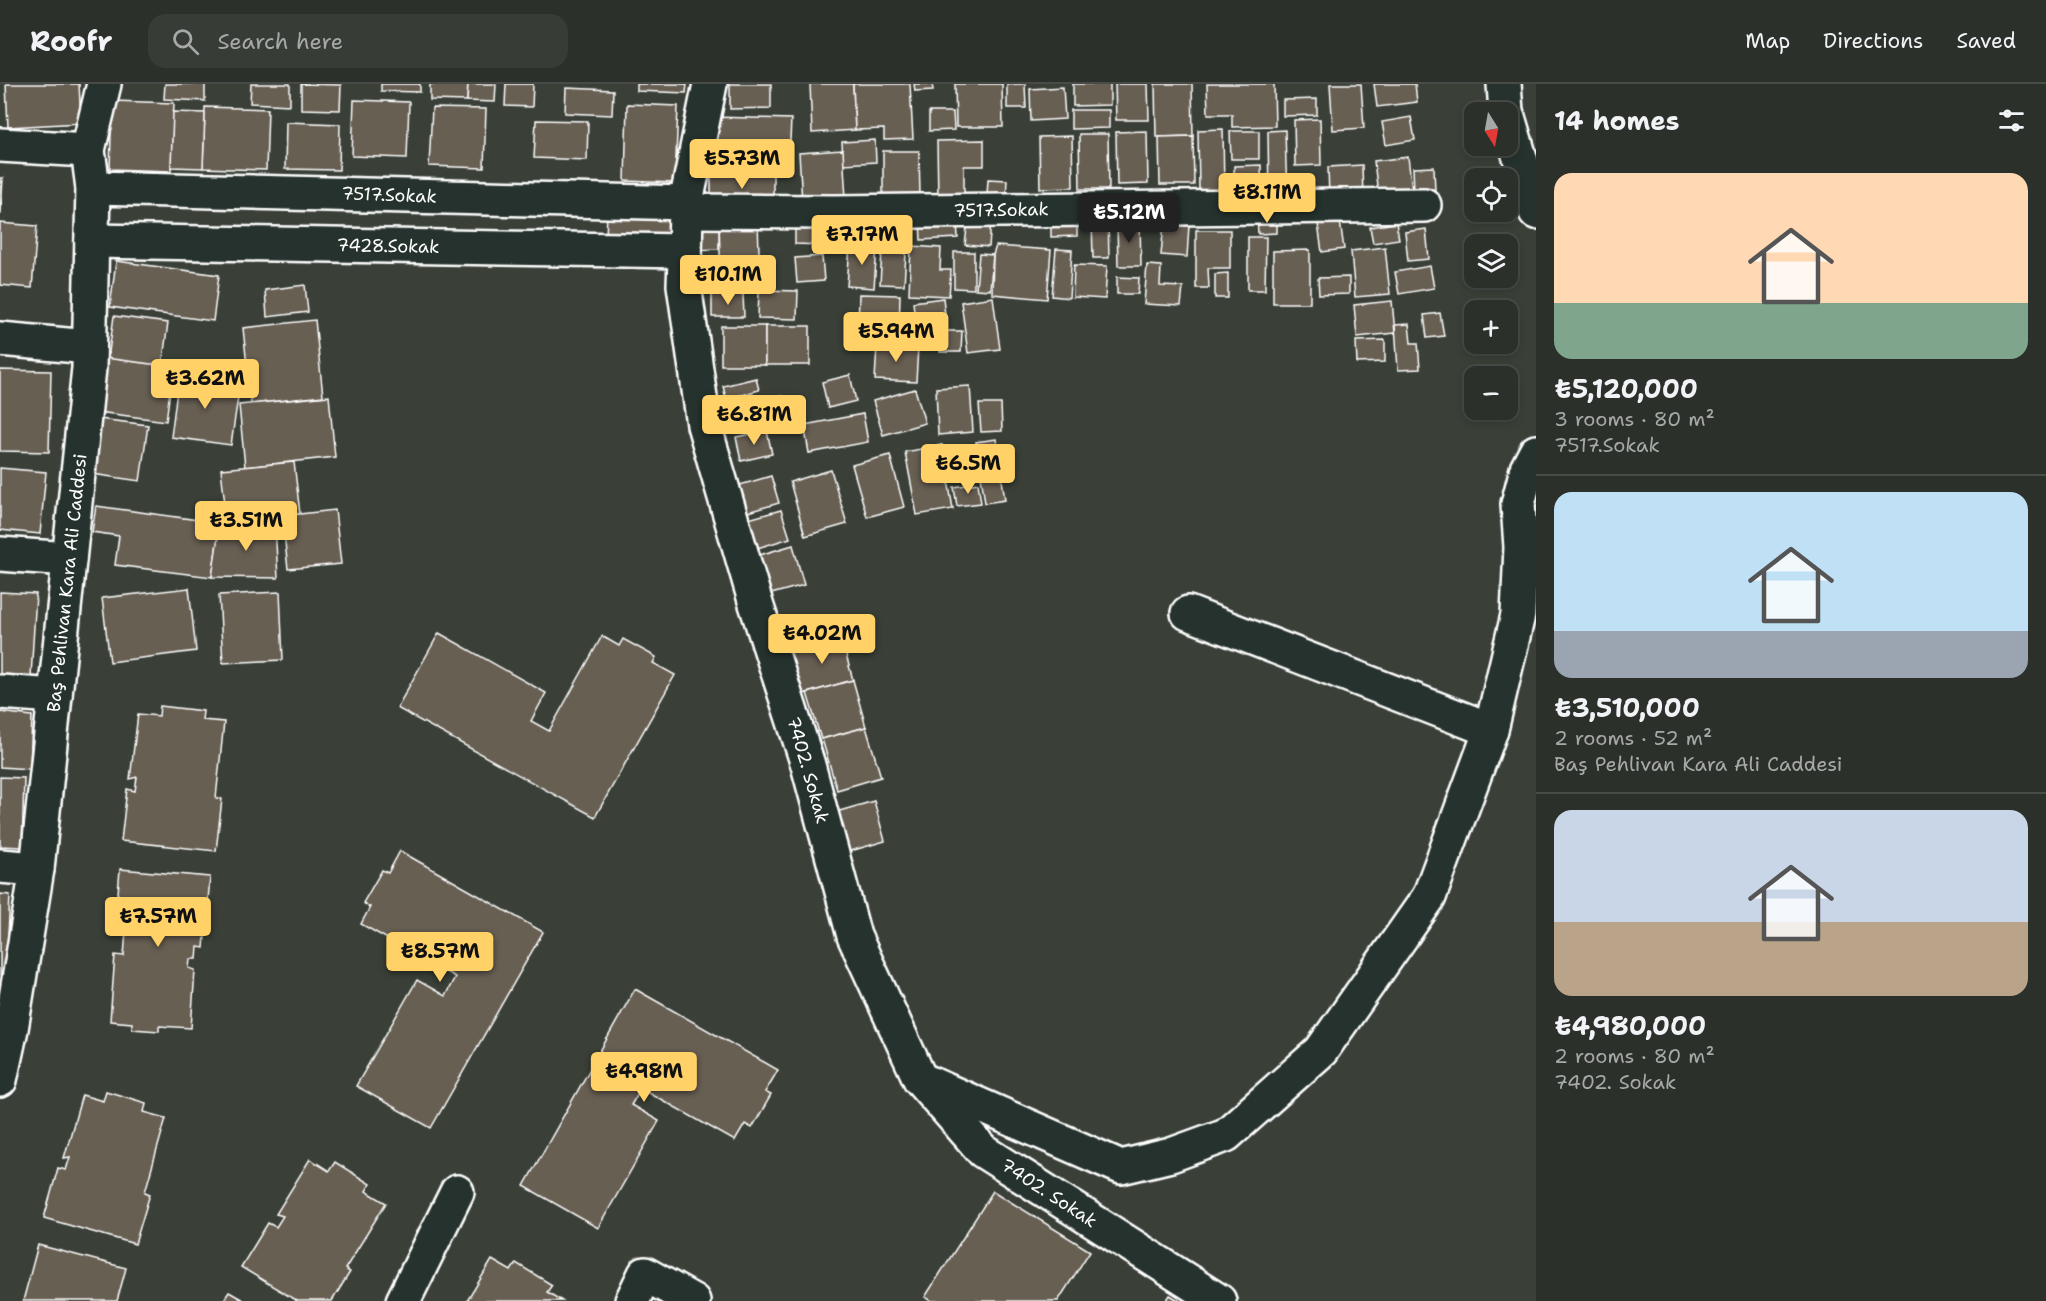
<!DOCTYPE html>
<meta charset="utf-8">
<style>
body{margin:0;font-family:"Shantell Sans",sans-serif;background:#383c36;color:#f1f3f6;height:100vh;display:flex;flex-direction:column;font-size:22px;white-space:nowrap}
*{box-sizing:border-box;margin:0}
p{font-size:20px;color:#a6a9a8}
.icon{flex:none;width:33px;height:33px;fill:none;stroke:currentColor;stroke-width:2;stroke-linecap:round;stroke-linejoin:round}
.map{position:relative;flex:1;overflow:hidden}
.sheet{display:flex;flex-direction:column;background:#2c302a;width:510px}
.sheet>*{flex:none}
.needle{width:39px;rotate:169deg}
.tools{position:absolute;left:1464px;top:18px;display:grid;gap:12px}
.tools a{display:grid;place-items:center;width:54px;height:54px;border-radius:12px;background:#2c302a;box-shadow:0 3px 9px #0003,0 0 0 2px #484b47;font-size:30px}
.price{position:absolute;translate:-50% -51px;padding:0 14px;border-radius:6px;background:#ffd166;color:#111;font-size:20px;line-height:39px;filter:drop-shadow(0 2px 3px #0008)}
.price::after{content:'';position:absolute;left:50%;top:36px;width:18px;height:14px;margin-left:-9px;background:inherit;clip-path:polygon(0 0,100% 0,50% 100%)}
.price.on{background:#222;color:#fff}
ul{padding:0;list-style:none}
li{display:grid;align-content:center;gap:12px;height:318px;padding:0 18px}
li+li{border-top:2px solid #484b47}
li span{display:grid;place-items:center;height:186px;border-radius:18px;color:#555}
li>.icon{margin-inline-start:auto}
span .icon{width:108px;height:108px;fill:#fffc;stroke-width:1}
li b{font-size:26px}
h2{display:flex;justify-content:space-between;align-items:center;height:72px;padding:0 18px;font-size:26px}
header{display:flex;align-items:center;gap:36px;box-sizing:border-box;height:84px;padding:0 30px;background:#2c302a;border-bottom:2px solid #484b47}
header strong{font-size:28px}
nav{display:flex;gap:33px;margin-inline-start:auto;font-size:21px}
.search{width:420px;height:54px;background:#383c36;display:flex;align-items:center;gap:15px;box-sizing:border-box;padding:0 21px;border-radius:18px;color:#a6a9a8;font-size:22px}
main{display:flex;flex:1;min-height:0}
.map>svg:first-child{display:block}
.building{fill:#685e53;stroke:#fff;stroke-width:1.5}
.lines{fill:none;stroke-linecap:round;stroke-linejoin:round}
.street-casing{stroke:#fff;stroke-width:38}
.street{stroke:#26332d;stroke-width:33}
.labels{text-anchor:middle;stroke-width:5;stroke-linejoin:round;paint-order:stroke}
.street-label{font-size:18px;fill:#fff;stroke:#26332d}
</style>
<header>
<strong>Roofr</strong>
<div class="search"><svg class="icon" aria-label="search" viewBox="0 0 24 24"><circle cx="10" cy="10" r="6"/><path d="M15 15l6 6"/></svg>Search here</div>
<nav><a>Map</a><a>Directions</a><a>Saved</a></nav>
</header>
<main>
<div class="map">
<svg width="1536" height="1217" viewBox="0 0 1536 1217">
<rect width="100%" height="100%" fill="#3a4038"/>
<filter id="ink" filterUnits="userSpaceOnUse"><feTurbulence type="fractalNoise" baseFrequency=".0167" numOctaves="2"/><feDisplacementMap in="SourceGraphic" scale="12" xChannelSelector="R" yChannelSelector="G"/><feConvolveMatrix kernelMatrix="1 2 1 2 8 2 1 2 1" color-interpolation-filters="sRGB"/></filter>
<g filter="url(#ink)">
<!-- building -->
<g class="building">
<path d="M 6,0 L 79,0 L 81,39 L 8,43 Z"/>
<path d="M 165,0 L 205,0 L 205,17 L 164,15 Z"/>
<path d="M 251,0 L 290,0 L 290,21 L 250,19 Z"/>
<path d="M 301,0 L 341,1 L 340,26 L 301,25 Z"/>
<path d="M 381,0 L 420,0 L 420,8 L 381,7 Z"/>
<path d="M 430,0 L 468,0 L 467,17 L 430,16 Z"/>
<path d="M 468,0 L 496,0 L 495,18 L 467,17 Z"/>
<path d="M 506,0 L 533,0 L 532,23 L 505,22 Z"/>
<path d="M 637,0 L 687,0 L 686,9 L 637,7 Z"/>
<path d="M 730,0 L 771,0 L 771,24 L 730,25 Z"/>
<path d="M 810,0 L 853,0 L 855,46 L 812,49 Z"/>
<path d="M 853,0 L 910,0 L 913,55 L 884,56 L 884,45 L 855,46 Z"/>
<path d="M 914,0 L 932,0 L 933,6 L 915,7 Z"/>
<path d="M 955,0 L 1002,0 L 1003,43 L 956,43 Z"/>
<path d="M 1007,0 L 1025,0 L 1026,24 L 1007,24 Z"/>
<path d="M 1073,0 L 1110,0 L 1110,21 L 1073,22 Z"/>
<path d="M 1115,0 L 1148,0 L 1149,36 L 1116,36 Z"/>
<path d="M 1155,0 L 1192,0 L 1193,52 L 1156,53 Z"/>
<path d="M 1207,0 L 1274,0 L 1275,42 L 1232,43 L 1232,30 L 1208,30 Z"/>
<path d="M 1330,0 L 1361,0 L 1364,44 L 1333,46 Z"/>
<path d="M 1374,0 L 1415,0 L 1417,18 L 1377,23 Z"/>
<path d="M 1063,3 L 1065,35 L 1031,37 L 1030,5 Z"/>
<path d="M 566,4 L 613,6 L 612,31 L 565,29 Z"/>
<path d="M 1317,15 L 1317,31 L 1283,32 L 1283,16 Z"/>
<path d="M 354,16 L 409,18 L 407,74 L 352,72 Z"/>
<path d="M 112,17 L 174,19 L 171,87 L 110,85 Z"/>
<path d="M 627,20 L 678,22 L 675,99 L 625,97 Z"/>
<path d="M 205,23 L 268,25 L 266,86 L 203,84 Z"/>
<path d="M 432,24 L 486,25 L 484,84 L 429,82 Z"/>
<path d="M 1071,26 L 1109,26 L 1109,44 L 1071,45 Z"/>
<path d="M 173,28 L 205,29 L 203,84 L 171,83 Z"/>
<path d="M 929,28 L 953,28 L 954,46 L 929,47 Z"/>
<path d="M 710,33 L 791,35 L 789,79 L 708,77 Z"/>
<path d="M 1411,33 L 1415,56 L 1386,61 L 1382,38 Z"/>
<path d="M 1320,35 L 1321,81 L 1295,82 L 1294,36 Z"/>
<path d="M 536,36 L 588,37 L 587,76 L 534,74 Z"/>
<path d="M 286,38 L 340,40 L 339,86 L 285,85 Z"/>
<path d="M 1223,45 L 1224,107 L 1199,107 L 1198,46 Z"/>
<path d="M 1285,46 L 1287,115 L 1269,116 L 1268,47 Z"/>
<path d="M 1147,47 L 1148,100 L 1117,101 L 1116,48 Z"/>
<path d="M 1230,47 L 1259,47 L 1259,75 L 1231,75 Z"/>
<path d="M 1079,50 L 1108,50 L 1109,105 L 1080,105 Z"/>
<path d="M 1072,52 L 1073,103 L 1040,104 L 1039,53 Z"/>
<path d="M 1193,52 L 1194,101 L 1160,101 L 1159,53 Z"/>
<path d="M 875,56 L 876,78 L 843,80 L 842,58 Z"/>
<path d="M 984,56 L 984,82 L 964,82 L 964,113 L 938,114 L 937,57 Z"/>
<path d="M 843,66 L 846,115 L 802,118 L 799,69 Z"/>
<path d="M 883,67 L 919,67 L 920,112 L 883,113 Z"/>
<path d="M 1408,73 L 1412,106 L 1378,110 L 1374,77 Z"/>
<path d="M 1261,81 L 1262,115 L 1235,115 L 1234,82 Z"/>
<path d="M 1362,81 L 1363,113 L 1329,114 L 1328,83 Z"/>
<path d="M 1434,83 L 1435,107 L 1414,108 L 1413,84 Z"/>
<rect x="711" y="89" width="62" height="33"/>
<path d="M 0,94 L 3,94 L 1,129 L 0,129 Z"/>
<path d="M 988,95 L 1007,96 L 1006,112 L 987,111 Z"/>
<path d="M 607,127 L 669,131 L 668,158 L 606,156 Z"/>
<path d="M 1339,130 L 1344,165 L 1322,168 L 1317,133 Z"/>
<path d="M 1277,131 L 1277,149 L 1258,150 L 1257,132 Z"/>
<path d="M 865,132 L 901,134 L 899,165 L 863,162 Z"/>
<path d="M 957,135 L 958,154 L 921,156 L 920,137 Z"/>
<path d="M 1077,135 L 1077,152 L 1051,153 L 1051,136 Z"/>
<path d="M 795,136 L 823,137 L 822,161 L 795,160 Z"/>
<path d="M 968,136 L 991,137 L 989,163 L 965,161 Z"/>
<path d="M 1092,136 L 1108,136 L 1109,174 L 1093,174 Z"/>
<path d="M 823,137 L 850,138 L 850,161 L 822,161 Z"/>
<path d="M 758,138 L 760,197 L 721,199 L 719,139 Z"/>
<path d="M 1140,138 L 1141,182 L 1118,182 L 1117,139 Z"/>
<path d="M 0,139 L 37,142 L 32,204 L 0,201 Z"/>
<path d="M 719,139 L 719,165 L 696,166 L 695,141 Z"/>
<path d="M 1164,139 L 1189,141 L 1187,173 L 1161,171 Z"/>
<path d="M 1396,139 L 1399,155 L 1373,159 L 1370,143 Z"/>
<path d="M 1426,145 L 1429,175 L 1408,177 L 1405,148 Z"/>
<path d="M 1196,146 L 1230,146 L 1230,184 L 1208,184 L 1209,204 L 1196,204 Z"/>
<path d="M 1248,153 L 1266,153 L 1265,206 L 1248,206 Z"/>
<path d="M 850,161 L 877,163 L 874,204 L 847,202 Z"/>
<path d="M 911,162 L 941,164 L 940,186 L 951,186 L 949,212 L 909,210 Z"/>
<path d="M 996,162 L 1051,166 L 1047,215 L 992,210 L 993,171 Z"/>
<path d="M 1385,163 L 1390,210 L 1355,213 L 1351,167 Z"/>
<path d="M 1056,165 L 1072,166 L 1069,214 L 1052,212 Z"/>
<path d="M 1310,166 L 1310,219 L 1273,219 L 1273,167 Z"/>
<path d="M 882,167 L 906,169 L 904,201 L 880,200 Z"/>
<path d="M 954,168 L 974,168 L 974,205 L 954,204 Z"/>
<path d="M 979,170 L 993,171 L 990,206 L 976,205 Z"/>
<path d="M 822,172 L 824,197 L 797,199 L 795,174 Z"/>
<path d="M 116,177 L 219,191 L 213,237 L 110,223 Z"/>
<rect x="695" y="178" width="18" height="22"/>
<path d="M 1074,181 L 1107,182 L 1105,215 L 1073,213 Z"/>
<path d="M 1147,181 L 1161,182 L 1160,202 L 1183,203 L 1181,222 L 1144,220 Z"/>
<path d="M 1430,182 L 1434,204 L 1399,210 L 1395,188 Z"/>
<path d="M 1228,189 L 1228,214 L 1215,214 L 1215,190 Z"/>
<path d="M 1117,193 L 1139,194 L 1138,210 L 1117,210 Z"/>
<path d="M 1349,193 L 1349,210 L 1319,211 L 1318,194 Z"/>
<path d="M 305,201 L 308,228 L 267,233 L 265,206 Z"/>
<path d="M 759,206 L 798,207 L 797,235 L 758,234 Z"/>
<path d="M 712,210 L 743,210 L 744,233 L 712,233 Z"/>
<path d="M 859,210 L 900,211 L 899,249 L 858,248 Z"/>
<path d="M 993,213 L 1000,265 L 968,269 L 961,218 Z"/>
<path d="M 943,214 L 945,231 L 915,236 L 913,218 Z"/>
<path d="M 1392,217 L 1395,249 L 1357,253 L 1354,221 Z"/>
<path d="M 1440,229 L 1444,252 L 1427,254 L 1424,231 Z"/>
<path d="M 114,232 L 168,239 L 162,282 L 108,275 Z"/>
<path d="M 315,236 L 323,312 L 251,320 L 243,244 Z"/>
<path d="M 1409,240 L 1411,259 L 1418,259 L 1420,285 L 1398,286 L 1395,241 Z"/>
<rect x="721" y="242" width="44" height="39"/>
<rect x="765" y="242" width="45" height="39"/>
<path d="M 941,247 L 962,247 L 961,268 L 940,268 Z"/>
<path d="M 1385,256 L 1385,278 L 1357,279 L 1356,257 Z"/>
<path d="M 877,261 L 918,263 L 916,298 L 875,296 Z"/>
<path d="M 105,274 L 173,283 L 166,337 L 98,328 Z"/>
<path d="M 0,286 L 51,287 L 49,368 L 0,367 Z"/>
<path d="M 179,291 L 240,299 L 231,361 L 171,353 Z"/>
<path d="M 850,291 L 856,317 L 828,324 L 822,298 Z"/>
<path d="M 756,294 L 759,306 L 726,315 L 723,302 Z"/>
<path d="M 970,302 L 973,348 L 938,351 L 936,304 Z"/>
<path d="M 915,305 L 925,339 L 883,351 L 873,317 Z"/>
<path d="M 329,312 L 335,373 L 245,383 L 239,321 Z"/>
<path d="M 782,312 L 786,335 L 738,343 L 735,320 Z"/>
<path d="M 979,320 L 1001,320 L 1002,347 L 981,348 Z"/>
<path d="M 863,330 L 868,358 L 809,369 L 804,341 Z"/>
<path d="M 99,335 L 148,341 L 140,397 L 92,390 Z"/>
<path d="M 767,347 L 772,370 L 741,377 L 736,353 Z"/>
<path d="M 996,355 L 1005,416 L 985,419 L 976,358 Z"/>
<path d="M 942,361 L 953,425 L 917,431 L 905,368 Z"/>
<path d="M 890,371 L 904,423 L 867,433 L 852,381 Z"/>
<path d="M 294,378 L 300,430 L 227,438 L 221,385 Z"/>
<path d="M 0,384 L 46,388 L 40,450 L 0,446 Z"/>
<path d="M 831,386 L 847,440 L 805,452 L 790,398 Z"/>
<path d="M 771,392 L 779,419 L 741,430 L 733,403 Z"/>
<path d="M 978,399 L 981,419 L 957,422 L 954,403 Z"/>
<path d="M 96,422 L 220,439 L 212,493 L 115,481 L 119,452 L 92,448 Z"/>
<path d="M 335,426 L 341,480 L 288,485 L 282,432 Z"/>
<path d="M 781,426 L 790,454 L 754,465 L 745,436 Z"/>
<path d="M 220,439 L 275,441 L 278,494 L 212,493 Z"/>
<path d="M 793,461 L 804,501 L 764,512 L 753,473 Z"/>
<path d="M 189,504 L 196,567 L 110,578 L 102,514 Z"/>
<path d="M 0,508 L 36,510 L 31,592 L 0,590 Z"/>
<path d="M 280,508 L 283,576 L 223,579 L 219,511 Z"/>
<path d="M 439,549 L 546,609 L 531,637 L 549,647 L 602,552 L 619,562 L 623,555 L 656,573 L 653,579 L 675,591 L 595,733 L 397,624 Z"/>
<path d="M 841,553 L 853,596 L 803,610 L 790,567 Z"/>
<path d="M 853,596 L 866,643 L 821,655 L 807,609 Z"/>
<path d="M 160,622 L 203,627 L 202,636 L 224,638 L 216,714 L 222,715 L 216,767 L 121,757 L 127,705 L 135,707 L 137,693 L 130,695 L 138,630 L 159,632 Z"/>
<path d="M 0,628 L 32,632 L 30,685 L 0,683 Z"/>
<path d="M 866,643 L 881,693 L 837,706 L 822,655 Z"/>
<path d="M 0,693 L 24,694 L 22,763 L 0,762 Z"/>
<path d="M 874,717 L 885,757 L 847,768 L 836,728 Z"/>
<path d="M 400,767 L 543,848 L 431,1044 L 356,1002 L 417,896 L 445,912 L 455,893 L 361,840 L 370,823 L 363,819 L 382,786 L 388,789 Z"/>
<path d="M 120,785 L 210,793 L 204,864 L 198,863 L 197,875 L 190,875 L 189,884 L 195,886 L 191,944 L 159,942 L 159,947 L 132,945 L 132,939 L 110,937 L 115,871 L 124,872 L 126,846 L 115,846 Z"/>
<path d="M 0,810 L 10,811 L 6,893 L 0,892 Z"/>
<path d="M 635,905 L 778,986 L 765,1008 L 771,1011 L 752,1044 L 745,1040 L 735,1057 L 641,1004 L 631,1021 L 659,1037 L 598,1144 L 524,1102 Z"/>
<path d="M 106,1007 L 146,1019 L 144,1028 L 166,1034 L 145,1108 L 150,1110 L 135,1160 L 44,1134 L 58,1084 L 66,1086 L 70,1073 L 64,1074 L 82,1011 L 103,1017 Z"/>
<path d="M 310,1075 L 329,1087 L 335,1078 L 370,1100 L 366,1107 L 386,1119 L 345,1185 L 350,1188 L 332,1217 L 297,1217 L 241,1183 L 268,1139 L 276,1143 L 283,1132 L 276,1130 Z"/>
<path d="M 993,1107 L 1090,1167 L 1058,1217 L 932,1217 L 925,1213 Z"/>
<path d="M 38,1161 L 126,1184 L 117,1217 L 23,1217 Z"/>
<path d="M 492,1176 L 511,1187 L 516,1179 L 552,1201 L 547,1208 L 562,1217 L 467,1217 Z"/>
<path d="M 229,1208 L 245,1217 L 223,1217 Z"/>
<path d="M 1170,1211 L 1180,1217 L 1166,1217 Z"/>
</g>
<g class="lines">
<defs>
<g id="street">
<path d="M 710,0 L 686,119 L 685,176 L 684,201 L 704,341 L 756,520 L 808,681 L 854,852 L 920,995 L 983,1067 L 1219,1217"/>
<path d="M 1504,0 L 1506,28"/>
<path d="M 1508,33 L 1536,128"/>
<path d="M 0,61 L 88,66"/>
<path d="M 93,104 L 686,119"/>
<path d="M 686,127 L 834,128 L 1424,121"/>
<path d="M 92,157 L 685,167"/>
<path d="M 0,255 L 89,263"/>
<path d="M 0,470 L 69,475"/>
<path d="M 1188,529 L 1491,646"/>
<path d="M 0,608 L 55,612"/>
<path d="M 0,782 L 37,785"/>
<path d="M 0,996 L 11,945 L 37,785 L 89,284 L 93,104 L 88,66 L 104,0"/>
<path d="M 927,998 L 1121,1083 L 1171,1071 L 1226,1051 L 1321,967 L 1429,813 L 1491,646 L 1518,531 L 1521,463 L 1518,420 L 1527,385 L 1536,368"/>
<path d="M 403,1217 L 457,1108"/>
<path d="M 632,1217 L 645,1190 L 693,1217"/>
</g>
</defs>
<!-- street casing -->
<use href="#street" class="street-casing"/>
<!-- street -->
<use href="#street" class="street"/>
</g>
</g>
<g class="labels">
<!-- street labels -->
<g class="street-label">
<text transform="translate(389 111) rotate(2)" y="6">7517.Sokak</text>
<text transform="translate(1001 126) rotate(-1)" y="6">7517.Sokak</text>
<text transform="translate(388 162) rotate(1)" y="6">7428.Sokak</text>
<text transform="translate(67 499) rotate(-84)" y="6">Baş Pehlivan Kara Ali Caddesi</text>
<text transform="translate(808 686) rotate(74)" y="6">7402. Sokak</text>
<text transform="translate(1049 1109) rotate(33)" y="6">7402. Sokak</text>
</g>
</g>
</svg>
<div class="tools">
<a><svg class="needle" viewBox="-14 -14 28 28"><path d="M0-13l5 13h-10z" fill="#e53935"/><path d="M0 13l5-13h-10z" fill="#a6a9a8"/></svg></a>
<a><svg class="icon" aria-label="locate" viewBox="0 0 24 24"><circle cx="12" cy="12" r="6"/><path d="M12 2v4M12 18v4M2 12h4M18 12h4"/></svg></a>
<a><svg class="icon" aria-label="layers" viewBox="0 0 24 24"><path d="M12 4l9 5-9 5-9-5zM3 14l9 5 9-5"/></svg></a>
<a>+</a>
<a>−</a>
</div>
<b class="price" style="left:742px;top:106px">₺5.73M</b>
<b class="price" style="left:1267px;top:140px">₺8.11M</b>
<b class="price on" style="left:1129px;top:160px">₺5.12M</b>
<b class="price" style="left:862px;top:182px">₺7.17M</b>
<b class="price" style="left:728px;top:222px">₺10.1M</b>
<b class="price" style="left:896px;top:279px">₺5.94M</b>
<b class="price" style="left:205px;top:326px">₺3.62M</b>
<b class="price" style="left:754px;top:362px">₺6.81M</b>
<b class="price" style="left:968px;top:411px">₺6.5M</b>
<b class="price" style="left:246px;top:468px">₺3.51M</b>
<b class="price" style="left:822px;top:581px">₺4.02M</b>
<b class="price" style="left:158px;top:864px">₺7.57M</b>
<b class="price" style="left:440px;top:899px">₺8.57M</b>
<b class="price" style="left:644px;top:1019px">₺4.98M</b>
</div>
<section class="sheet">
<h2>14 homes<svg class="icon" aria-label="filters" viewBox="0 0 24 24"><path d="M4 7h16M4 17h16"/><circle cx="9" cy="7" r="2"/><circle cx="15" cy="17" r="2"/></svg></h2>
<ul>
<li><span style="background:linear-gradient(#ffd9b3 70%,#7fa58c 0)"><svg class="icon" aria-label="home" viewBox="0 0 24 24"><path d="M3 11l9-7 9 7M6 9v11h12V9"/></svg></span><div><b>₺5,120,000</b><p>3 rooms · 80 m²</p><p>7517.Sokak</p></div></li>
<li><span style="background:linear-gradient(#bfe0f5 75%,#9aa5b1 0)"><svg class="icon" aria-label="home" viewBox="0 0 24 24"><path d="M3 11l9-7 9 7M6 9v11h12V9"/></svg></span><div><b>₺3,510,000</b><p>2 rooms · 52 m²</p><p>Baş Pehlivan Kara Ali Caddesi</p></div></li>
<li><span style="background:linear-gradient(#c9d6e8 60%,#b9a48a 0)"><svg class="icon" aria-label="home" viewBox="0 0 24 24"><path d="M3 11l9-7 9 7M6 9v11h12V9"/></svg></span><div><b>₺4,980,000</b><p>2 rooms · 80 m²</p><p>7402. Sokak</p></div></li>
</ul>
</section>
</main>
